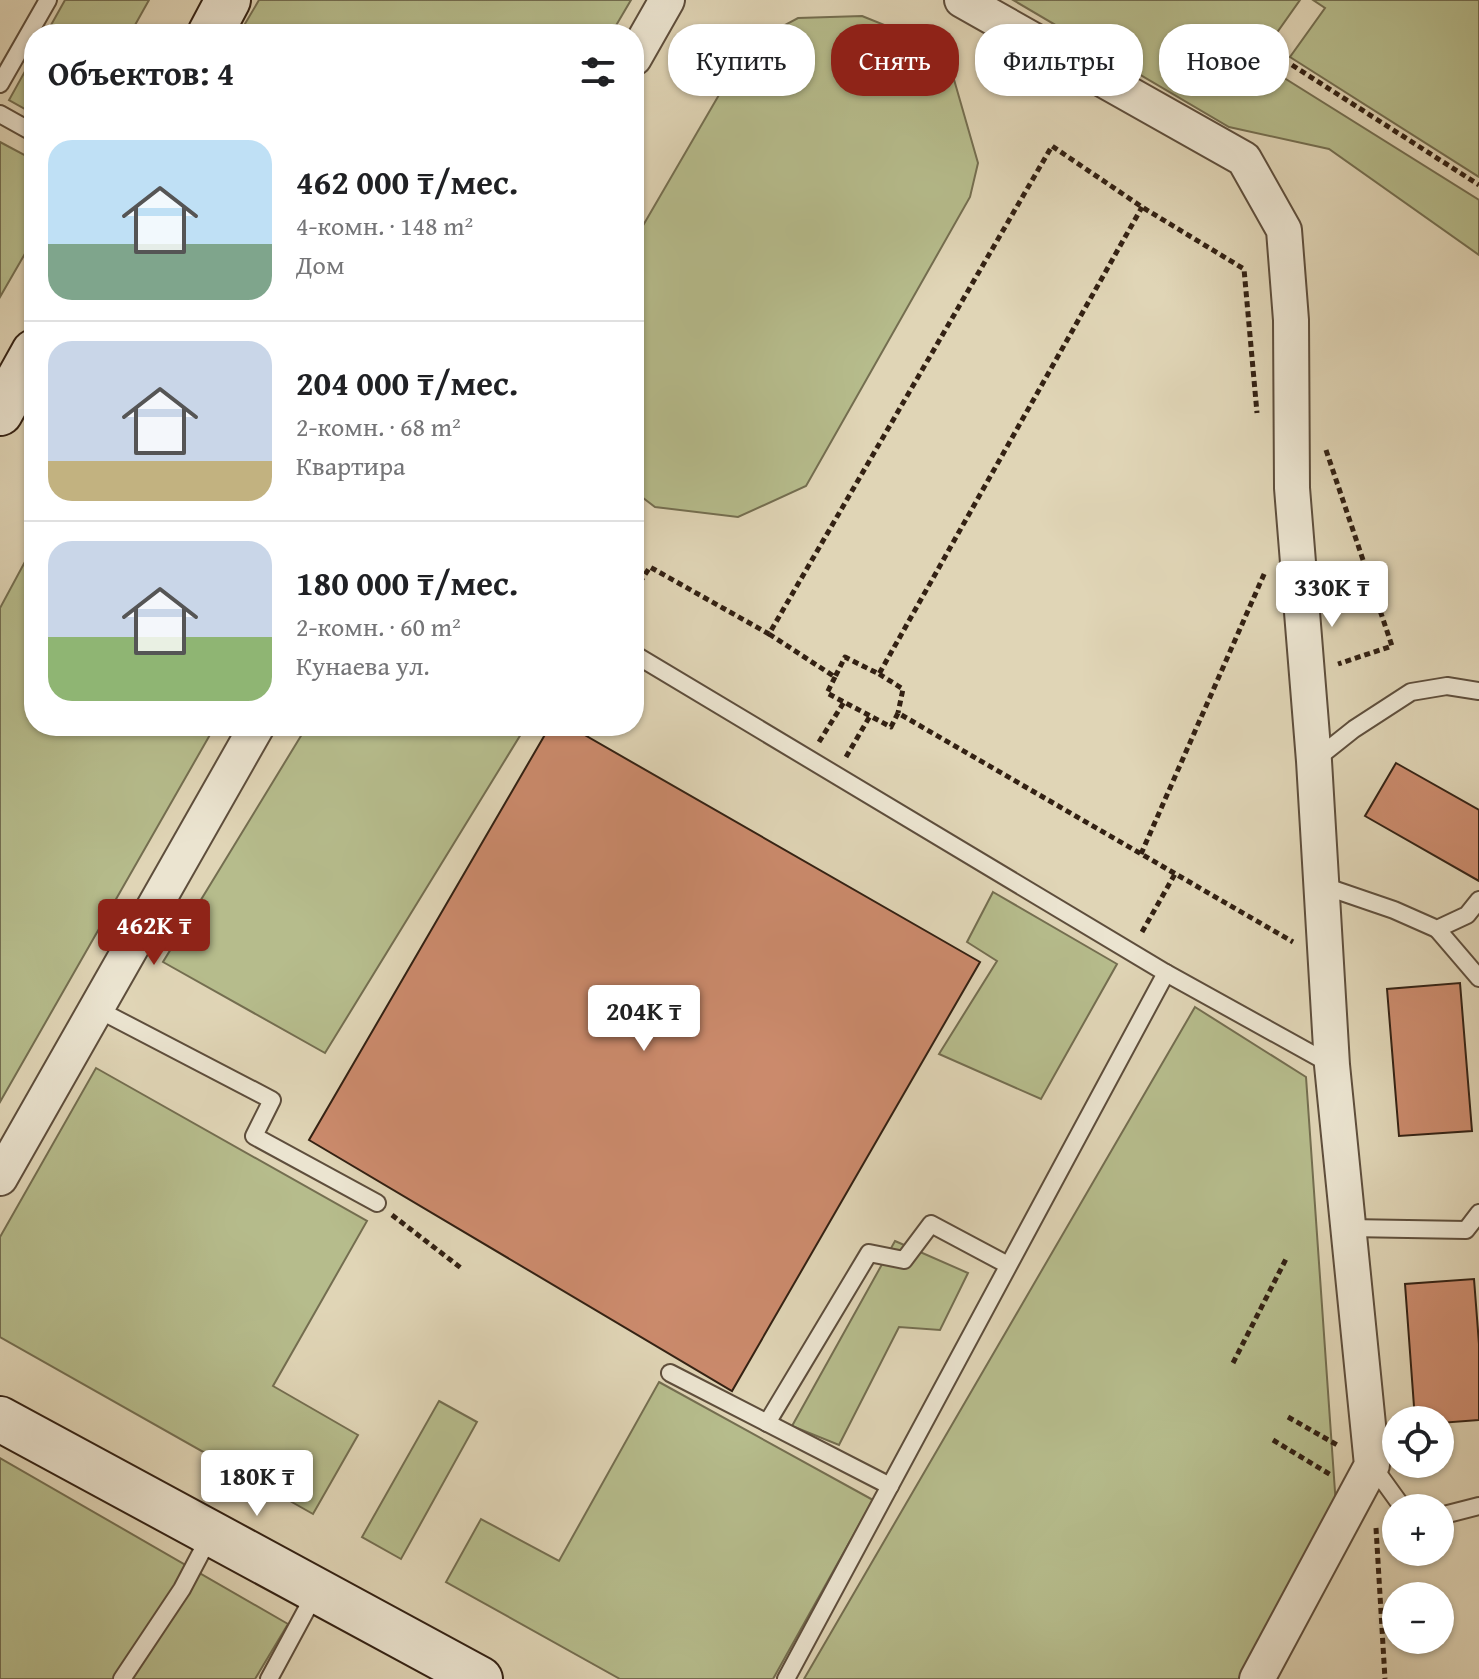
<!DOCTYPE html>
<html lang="ru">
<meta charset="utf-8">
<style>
body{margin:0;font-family:"Gentium Book Plus",serif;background:#f2f2f2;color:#202124;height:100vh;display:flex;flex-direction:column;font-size:30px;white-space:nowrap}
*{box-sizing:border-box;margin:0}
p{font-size:26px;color:#757577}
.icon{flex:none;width:44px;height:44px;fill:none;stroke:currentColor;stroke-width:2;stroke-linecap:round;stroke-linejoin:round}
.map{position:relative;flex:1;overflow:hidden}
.details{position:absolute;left:24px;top:24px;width:620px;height:712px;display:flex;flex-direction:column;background:#fff;border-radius:32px;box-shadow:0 2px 6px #0004}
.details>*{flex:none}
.banner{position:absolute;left:668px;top:24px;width:690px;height:72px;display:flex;gap:16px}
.buttons{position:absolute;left:1382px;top:1406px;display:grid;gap:16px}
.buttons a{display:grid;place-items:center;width:72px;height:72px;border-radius:50%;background:#fff;box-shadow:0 2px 6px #0004;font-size:40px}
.price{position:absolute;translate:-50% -68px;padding:0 18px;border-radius:8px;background:#fff;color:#222;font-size:26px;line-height:52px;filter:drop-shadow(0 2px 4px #0008)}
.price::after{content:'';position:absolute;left:50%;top:48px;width:24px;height:18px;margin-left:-12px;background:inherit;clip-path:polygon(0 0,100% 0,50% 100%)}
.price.selected{background:#8f2418;color:#fff}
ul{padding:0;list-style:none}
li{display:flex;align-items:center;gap:24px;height:200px;padding:0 24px}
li+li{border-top:2px solid #e0e0e0}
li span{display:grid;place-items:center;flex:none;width:224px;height:160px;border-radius:24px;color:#555}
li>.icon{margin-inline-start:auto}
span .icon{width:96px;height:96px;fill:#fffc;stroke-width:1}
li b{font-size:34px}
h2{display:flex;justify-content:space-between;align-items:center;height:96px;padding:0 24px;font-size:34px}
.tag{padding:0 28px;border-radius:32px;background:#fff;box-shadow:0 2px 6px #0004;font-size:28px;line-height:72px}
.tag.selected{background:#8f2418;color:#fff}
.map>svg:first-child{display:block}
.green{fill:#b6bc8c;stroke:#746e50;stroke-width:2}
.building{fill:#cc8b6d;stroke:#332113;stroke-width:2}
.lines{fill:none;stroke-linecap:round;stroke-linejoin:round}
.lane-casing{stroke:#5e4e3c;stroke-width:20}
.street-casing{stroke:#5e4e3c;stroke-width:38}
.secondary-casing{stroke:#332113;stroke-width:48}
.path{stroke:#332113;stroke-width:5;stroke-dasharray:6 4;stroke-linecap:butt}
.lane{stroke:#ebe4d0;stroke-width:16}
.street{stroke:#ebe4d0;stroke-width:34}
.secondary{stroke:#ebe4d0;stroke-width:44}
</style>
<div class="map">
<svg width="1479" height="1679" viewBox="0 0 1479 1679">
<rect width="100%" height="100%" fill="#e0d5b6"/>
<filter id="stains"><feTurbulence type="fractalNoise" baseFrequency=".0025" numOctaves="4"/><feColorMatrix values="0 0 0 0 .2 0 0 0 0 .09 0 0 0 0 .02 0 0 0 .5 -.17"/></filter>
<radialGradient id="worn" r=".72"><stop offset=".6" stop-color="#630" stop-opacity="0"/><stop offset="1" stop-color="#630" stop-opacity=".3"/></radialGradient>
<!-- green -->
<g class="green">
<path d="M 65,0 L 149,0 L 130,34 L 46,34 Z"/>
<path d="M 259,0 L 631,0 L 611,34 L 239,34 Z"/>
<path d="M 1013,0 L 1300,0 L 1257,61 L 1479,200 L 1479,255 L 1329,149 L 1229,127 Z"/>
<path d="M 1313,0 L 1479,0 L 1479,177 L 1290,57 L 1325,8 Z"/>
<path d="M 862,16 L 897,30 L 953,76 L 978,163 L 970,197 L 806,486 L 738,517 L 655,507 L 634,491 L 634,241 L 748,45 L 798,18 Z"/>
<path d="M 34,55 L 34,114 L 9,100 Z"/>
<path d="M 0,142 L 34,160 L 34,238 L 0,297 Z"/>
<path d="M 34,545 L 34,726 L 215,726 L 0,1102 L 0,608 Z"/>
<path d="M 307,726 L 526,726 L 325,1053 L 163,962 Z"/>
<path d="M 993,892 L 1117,964 L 1041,1099 L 939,1054 L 997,961 L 967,942 Z"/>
<path d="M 1195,1007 L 1306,1077 L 1336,1506 L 1240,1679 L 804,1679 Z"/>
<path d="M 96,1068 L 367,1221 L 273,1386 L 358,1435 L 313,1514 L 0,1337 L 0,1237 Z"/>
<path d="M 895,1241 L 968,1273 L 940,1330 L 899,1327 L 839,1445 L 792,1426 Z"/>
<path d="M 659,1382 L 873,1500 L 773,1679 L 620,1679 L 446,1582 L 481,1519 L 559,1561 Z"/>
<path d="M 439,1401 L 477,1422 L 401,1559 L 362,1537 Z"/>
<path d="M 0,1458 L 288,1624 L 255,1679 L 0,1679 Z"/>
</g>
<!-- building -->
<g class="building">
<path d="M 550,726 L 569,726 L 980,962 L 732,1391 L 309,1140 Z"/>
<path d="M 1396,763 L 1479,810 L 1479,881 L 1365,816 Z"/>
<path d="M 1460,983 L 1472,1131 L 1399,1136 L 1387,989 Z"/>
<path d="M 1474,1279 L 1479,1344 L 1479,1420 L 1440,1423 L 1440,1420 L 1415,1420 L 1405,1284 Z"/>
</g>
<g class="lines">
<defs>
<g id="lane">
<path d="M 0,84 L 48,0"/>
<path d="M 0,114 L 34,133"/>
<path d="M 634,654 L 1166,973 L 786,1679"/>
<path d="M 1315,760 L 1354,729 L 1411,692 L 1447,686 L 1479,691"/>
<path d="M 1321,885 L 1394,910 L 1437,929 L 1467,915 L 1479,900"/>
<path d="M 1437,929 L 1479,978"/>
<path d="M 1166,973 L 1332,1065"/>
<path d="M 97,1009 L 272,1100 L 254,1136 L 377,1203"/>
<path d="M 1349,1228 L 1466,1230 L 1479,1213"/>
<path d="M 670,1373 L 890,1486"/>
<path d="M 767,1423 L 869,1253 L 904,1260 L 931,1224 L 1008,1265"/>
<path d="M 1372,1465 L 1403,1508"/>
<path d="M 1440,1516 L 1479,1506"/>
<path d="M 122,1679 L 182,1589 L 211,1534"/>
<path d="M 269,1679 L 316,1592"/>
</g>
<g id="street">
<path d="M 962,0 L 1244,159 L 1284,230 L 1291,320 L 1292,488 L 1314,761 L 1332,1065 L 1372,1465 L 1257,1679"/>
<path d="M 634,58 L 667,0"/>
<path d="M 0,1178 L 257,726"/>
</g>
<g id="secondary">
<path d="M 210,34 L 228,0"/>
<path d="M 0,413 L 34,352"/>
<path d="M 0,1419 L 480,1679"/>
</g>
</defs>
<!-- lane casing -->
<use href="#lane" class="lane-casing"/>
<!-- street casing -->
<use href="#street" class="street-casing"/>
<!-- secondary casing -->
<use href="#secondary" class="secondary-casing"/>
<!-- path -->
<g class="path">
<path d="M 1292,65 L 1479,185"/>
<path d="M 1326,450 L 1392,646 L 1338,664"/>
<path d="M 634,591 L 650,567 L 769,634 L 1052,146 L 1142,207 L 1244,269 L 1257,413"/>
<path d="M 769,634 L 835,677 L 845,657 L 879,674 L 1142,207"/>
<path d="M 879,674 L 903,689 L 898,713"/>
<path d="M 835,677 L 827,693 L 891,727 L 898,713 L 1293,942"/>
<path d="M 819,742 L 844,702"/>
<path d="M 846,757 L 870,716"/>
<path d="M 1141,854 L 1265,572"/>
<path d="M 1142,932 L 1175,874"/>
<path d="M 392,1215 L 461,1268"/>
<path d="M 1233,1363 L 1286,1259"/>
<path d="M 1288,1417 L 1339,1446"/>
<path d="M 1273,1440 L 1331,1475"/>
<path d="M 1376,1528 L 1385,1679"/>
</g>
<!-- lane -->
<use href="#lane" class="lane"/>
<!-- street -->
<use href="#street" class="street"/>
<!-- secondary -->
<use href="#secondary" class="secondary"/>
</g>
<rect width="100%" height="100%" filter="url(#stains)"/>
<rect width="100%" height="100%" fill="url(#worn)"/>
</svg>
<div class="buttons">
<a><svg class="icon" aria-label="locate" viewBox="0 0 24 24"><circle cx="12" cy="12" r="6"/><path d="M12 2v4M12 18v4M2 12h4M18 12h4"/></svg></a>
<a>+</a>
<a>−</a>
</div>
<b class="price" style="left:1332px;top:629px">330K ₸</b>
<b class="price selected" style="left:154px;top:967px">462K ₸</b>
<b class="price" style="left:644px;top:1053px">204K ₸</b>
<b class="price" style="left:257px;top:1518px">180K ₸</b>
<div class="banner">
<a class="tag">Купить</a>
<a class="tag selected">Снять</a>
<a class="tag">Фильтры</a>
<a class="tag">Новое</a>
</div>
<section class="details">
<h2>Объектов: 4<svg class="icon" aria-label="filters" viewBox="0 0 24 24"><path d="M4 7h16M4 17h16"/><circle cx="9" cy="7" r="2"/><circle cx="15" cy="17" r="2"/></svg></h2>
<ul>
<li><span style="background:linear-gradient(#bfe0f5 65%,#7fa58c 0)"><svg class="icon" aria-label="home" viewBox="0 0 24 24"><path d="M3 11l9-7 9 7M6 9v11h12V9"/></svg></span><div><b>462 000 ₸/мес.</b><p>4-комн. · 148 m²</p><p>Дом</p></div></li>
<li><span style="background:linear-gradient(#c9d6e8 75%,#c2b280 0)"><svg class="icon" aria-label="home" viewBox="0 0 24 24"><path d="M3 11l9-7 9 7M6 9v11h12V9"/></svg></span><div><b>204 000 ₸/мес.</b><p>2-комн. · 68 m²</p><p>Квартира</p></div></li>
<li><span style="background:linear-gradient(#c9d6e8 60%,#8fb573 0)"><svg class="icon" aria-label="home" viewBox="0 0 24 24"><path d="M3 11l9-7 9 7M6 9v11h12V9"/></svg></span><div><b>180 000 ₸/мес.</b><p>2-комн. · 60 m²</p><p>Кунаева ул.</p></div></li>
</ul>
</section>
</div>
